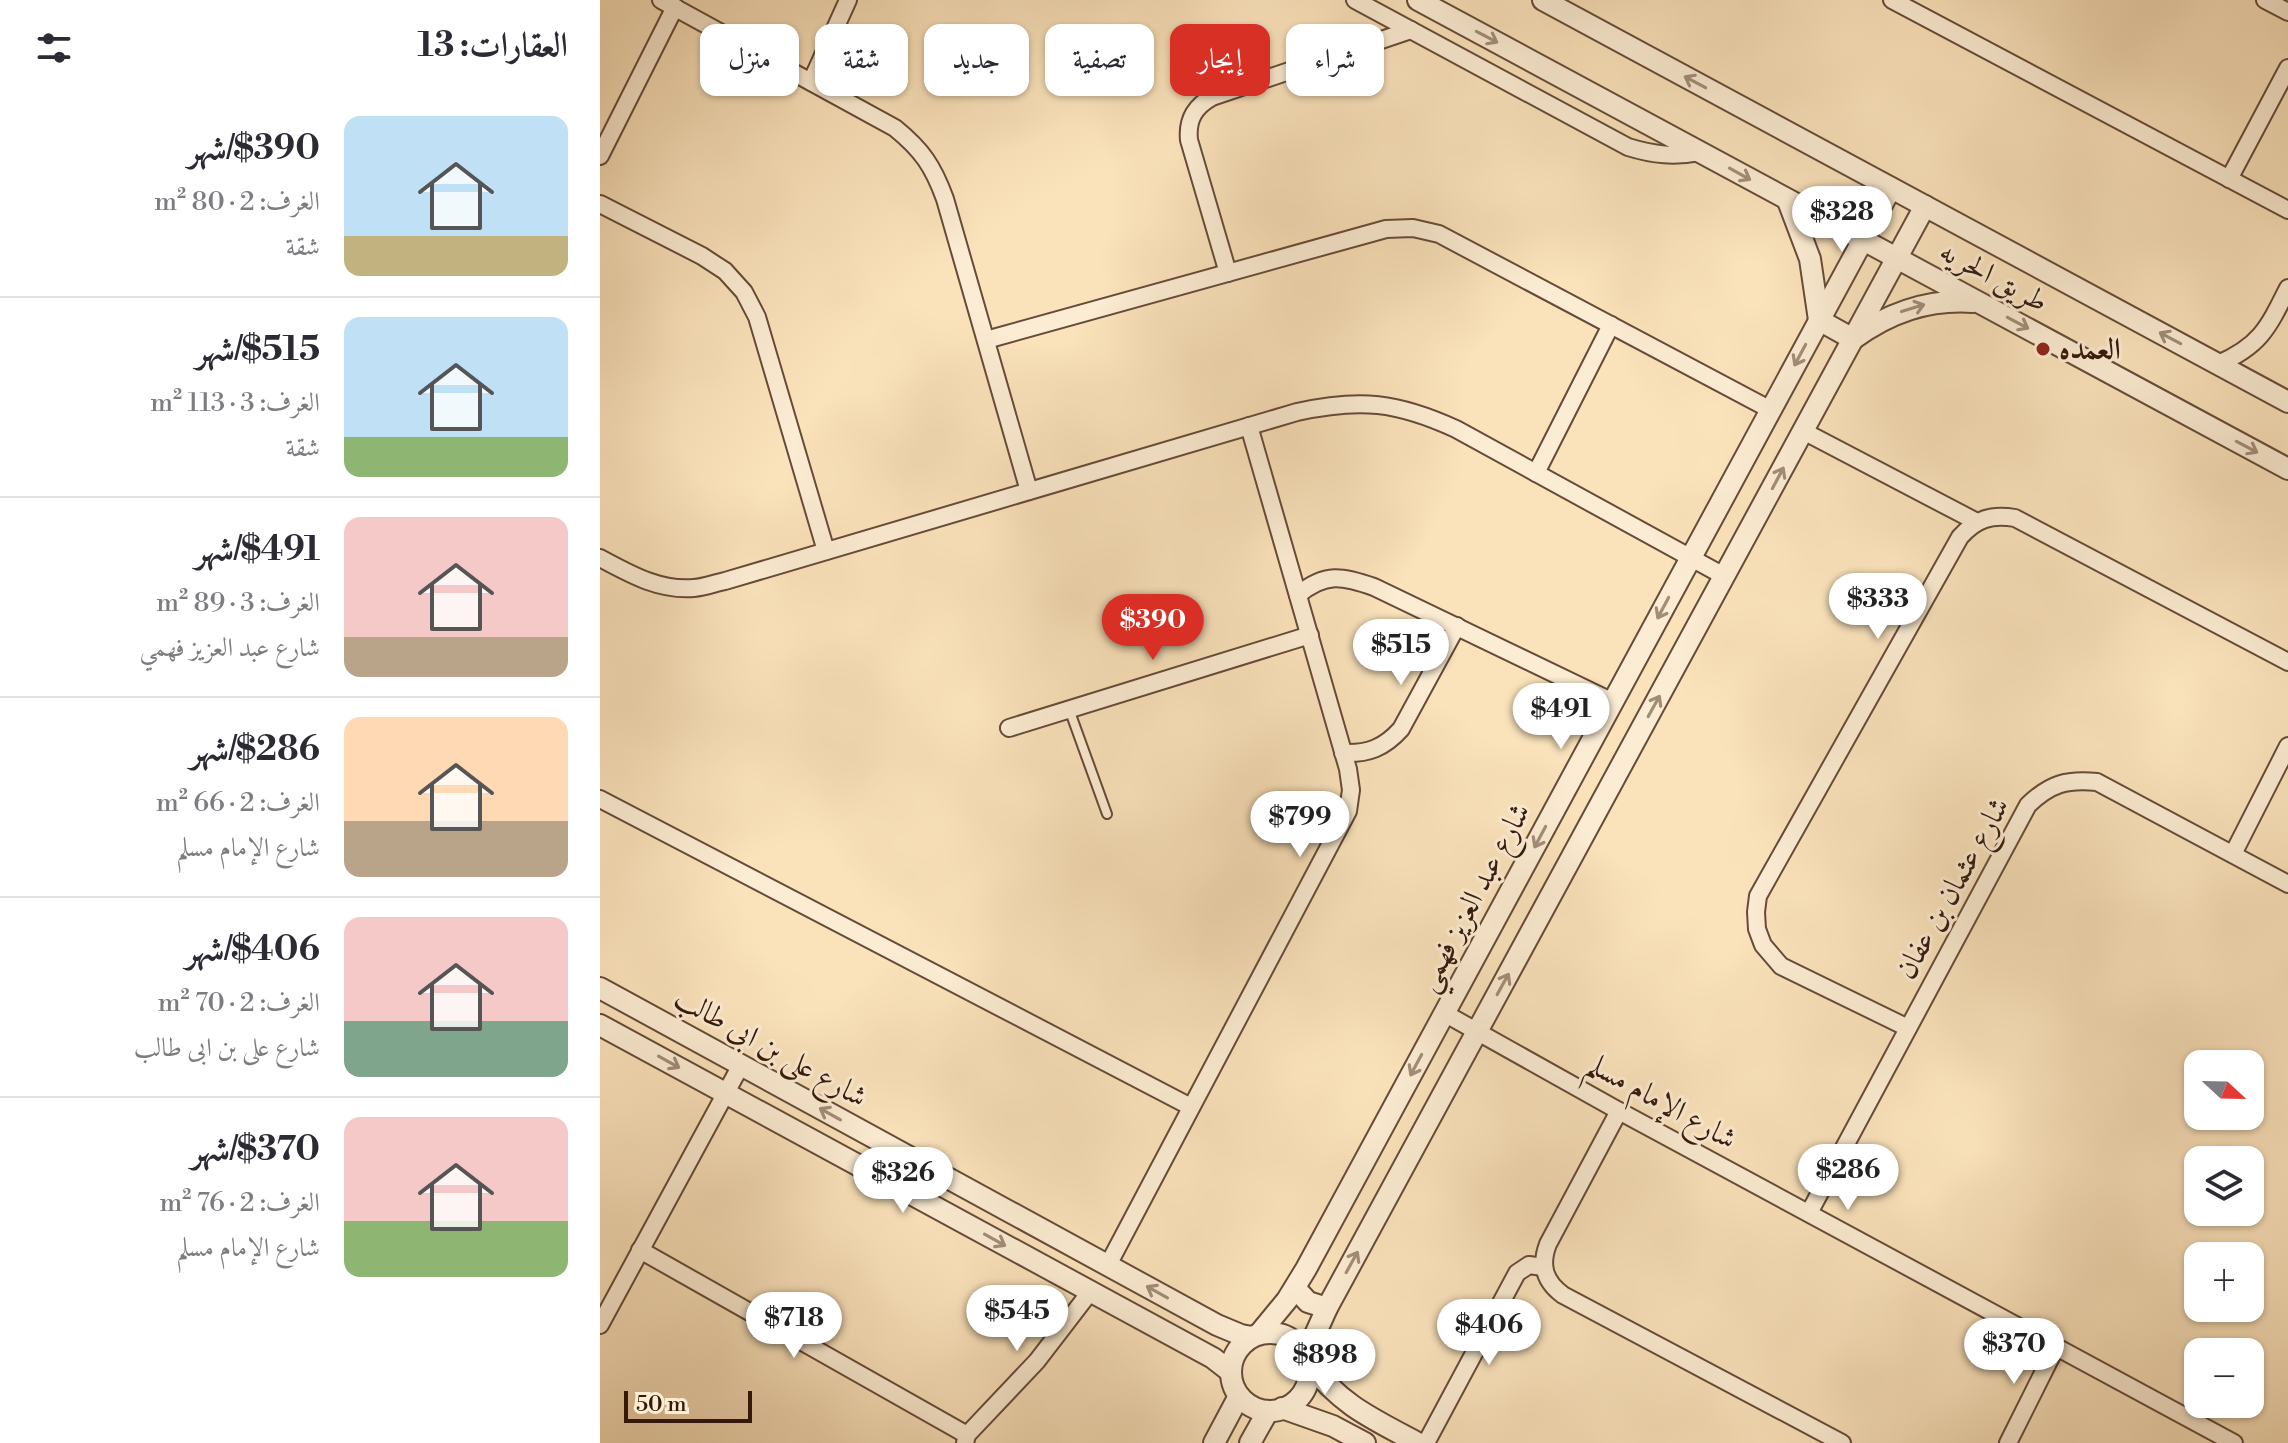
<!DOCTYPE html>
<html lang="ar">
<meta charset="utf-8">
<style>
body{margin:0;font-family:"Libre Bodoni",Amiri,serif;background:#f7f7f7;color:#2b2b33;direction:rtl;height:100vh;display:flex;flex-direction:column;font-size:30px;white-space:nowrap}
*{box-sizing:border-box;margin:0}
p{font-size:26px;color:#7c7c81}
.icon{flex:none;width:44px;height:44px;fill:none;stroke:currentColor;stroke-width:2;stroke-linecap:round;stroke-linejoin:round}
.map{position:relative;flex:1;overflow:hidden;direction:ltr}
.side{display:flex;flex-direction:column;background:#fff;width:600px}
.side>*{flex:none}
.banner{position:absolute;left:24px;top:24px;width:760px;height:72px;direction:rtl;display:flex;gap:16px}
.needle{width:52px;rotate:112deg}
.controls{position:absolute;left:1584px;top:1050px;display:grid;gap:16px}
.controls a{display:grid;place-items:center;width:80px;height:80px;border-radius:16px;background:#fff;box-shadow:0 2px 6px #0004;font-size:40px}
.scale{position:absolute;left:24px;bottom:20px;width:128px;box-sizing:border-box;padding-left:8px;border:4px solid #35190c;border-top:0;font-size:22px;line-height:28px;white-space:nowrap;color:#35190c;-webkit-text-stroke:6px #fcecd3;paint-order:stroke}
.price{position:absolute;translate:-50% -68px;padding:0 18px;border-radius:28px;background:#fff;color:#222;font-size:26px;line-height:52px;filter:drop-shadow(0 2px 4px #0008)}
.price::after{content:'';position:absolute;left:50%;top:48px;width:24px;height:18px;margin-left:-12px;background:inherit;clip-path:polygon(0 0,100% 0,50% 100%)}
.price.on{background:#d93025;color:#fff}
ul{padding:0;list-style:none}
li{display:flex;align-items:center;gap:24px;height:200px;padding:0 32px}
li+li{border-top:2px solid #e1e1e2}
li span{display:grid;place-items:center;flex:none;width:224px;height:160px;border-radius:16px;color:#555}
li>.icon{margin-inline-start:auto}
span .icon{width:96px;height:96px;fill:#fffc;stroke-width:1}
li b{font-size:34px}
h2{display:flex;justify-content:space-between;align-items:center;height:96px;padding:0 32px;font-size:34px}
.tag{padding:0 28px;border-radius:16px;background:#fff;box-shadow:0 2px 6px #0004;font-size:28px;line-height:72px}
.tag.on{background:#d93025;color:#fff}
main{display:flex;flex:1;min-height:0}
.map>svg:first-child{display:block}
.lines{fill:none;stroke-linecap:round;stroke-linejoin:round}
.service-casing{stroke:#664b38;stroke-width:12}
.minor-casing{stroke:#664b38;stroke-width:20}
.tertiary-casing{stroke:#664b38;stroke-width:24}
.service{stroke:#fcecd3;stroke-width:8}
.minor{stroke:#fcecd3;stroke-width:16}
.tertiary{stroke:#fcecd3;stroke-width:20}
.oneway{stroke:#a28d79}
.poi-dot{fill:#8f2418;stroke:#fcecd3;stroke-width:3}
.labels{text-anchor:middle;stroke-width:6;stroke-linejoin:round;paint-order:stroke}
.street-label{font-size:30px;fill:#35190c;stroke:#fcecd3}
.poi-label{font-size:30px;font-weight:bold;fill:#35190c;stroke:#fcecd3;text-anchor:start}
</style>
<main>
<div class="map">
<svg width="1688" height="1443" viewBox="0 0 1688 1443">
<rect width="100%" height="100%" fill="#fae2bb"/>
<filter id="stains"><feTurbulence type="fractalNoise" baseFrequency=".0025" numOctaves="4"/><feColorMatrix values="0 0 0 0 .2 0 0 0 0 .09 0 0 0 0 .02 0 0 0 .5 -.17"/></filter>
<radialGradient id="worn" r=".72"><stop offset=".6" stop-color="#630" stop-opacity="0"/><stop offset="1" stop-color="#630" stop-opacity=".3"/></radialGradient>
<g class="lines">
<defs>
<path id="service" d="M 469,709 L 507,814"/>
<g id="minor">
<path d="M 61,0 L 295,128 C 322,150 333,166 345,199 L 429,491"/>
<path d="M 755,0 L 1028,147 C 1054,155 1074,157 1101,152"/>
<path d="M 1292,0 L 1688,210"/>
<path d="M 1665,0 L 1688,12"/>
<path d="M 211,82 L 248,0"/>
<path d="M 0,156 L 75,7"/>
<path d="M 1629,179 L 1688,68"/>
<path d="M 0,204 L 102,256 L 125,271 L 144,292 L 157,317 L 226,551"/>
<path d="M 628,273 L 589,140 C 587,120 594,107 612,97 L 811,30"/>
<path d="M 386,340 L 786,229 L 813,228 L 839,234 L 1171,410"/>
<path d="M 1618,364 C 1660,346 1668,328 1688,288"/>
<path d="M 1203,431 L 1377,522"/>
<path d="M 936,473 L 1011,325"/>
<path d="M 0,558 C 30,574 59,591 94,588 C 105,587 115,583 125,581 L 697,412 C 760,398 797,402 856,429 L 1124,576"/>
<path d="M 698,595 C 725,572 743,576 774,587 L 1013,702"/>
<path d="M 409,728 L 710,635"/>
<path d="M 743,753 C 768,754 784,748 801,729 L 857,626"/>
<path d="M 0,799 L 591,1107"/>
<path d="M 1633,854 L 1688,746"/>
<path d="M 844,1013 L 1019,1111 L 1634,1443"/>
<path d="M 1308,1028 L 1181,966 L 1163,945 L 1157,929 L 1156,912 L 1158,896 L 1360,537 C 1376,519 1391,514 1415,518 L 1688,662"/>
<path d="M 1019,1111 L 948,1244 C 940,1265 944,1281 963,1295 L 1242,1443"/>
<path d="M 1209,1213 L 1428,805 C 1450,784 1466,779 1497,782 L 1688,884"/>
<path d="M 40,1250 L 367,1435"/>
<path d="M 508,1265 L 748,811 L 751,790 L 748,769 L 649,426"/>
<path d="M 0,1325 L 141,1065"/>
<path d="M 365,1443 L 367,1435 L 437,1361 L 490,1292"/>
<path d="M 826,1443 L 917,1273 L 929,1265 L 943,1267"/>
<path d="M 1408,1443 L 1456,1347"/>
</g>
<g id="tertiary">
<path d="M 818,0 L 1688,469"/>
<path d="M 943,0 L 1688,402"/>
<path d="M 1188,201 L 1210,259 L 1219,320 L 1253,339 C 1290,312 1328,299 1373,302"/>
<path d="M 0,988 L 617,1325 L 641,1335 L 652,1337"/>
<path d="M 0,1025 L 613,1358 L 631,1372"/>
<path d="M 695,1288 L 708,1302 L 727,1308"/>
<circle cx="670" cy="1372" r="39"/>
<path d="M 659,1334 L 687,1300 L 706,1269 L 1291,188"/>
<path d="M 705,1357 L 727,1308 L 1325,206"/>
<path d="M 707,1361 C 741,1405 769,1417 818,1443"/>
<path d="M 682,1408 L 733,1426 L 765,1443"/>
<path d="M 614,1443 L 639,1396"/>
<path d="M 650,1443 L 668,1411"/>
</g>
</defs>
<!-- service casing -->
<use href="#service" class="service-casing"/>
<!-- minor casing -->
<use href="#minor" class="minor-casing"/>
<!-- tertiary casing -->
<use href="#tertiary" class="tertiary-casing"/>
<!-- service -->
<use href="#service" class="service"/>
<!-- minor -->
<use href="#minor" class="minor"/>
<!-- tertiary -->
<use href="#tertiary" class="tertiary"/>
</g>
<!-- one-way arrows -->
<defs><path id="oneway-shaft" d="M-6 0H5M1.5-3L5.5 0L1.5 3" fill="none" stroke-width="1.6" stroke-linecap="round" stroke-linejoin="round" transform="scale(2)"/></defs>
<g class="oneway">
<use href="#oneway-shaft" transform="translate(887 37) rotate(28)"/>
<use href="#oneway-shaft" transform="translate(1095 82) rotate(-152)"/>
<use href="#oneway-shaft" transform="translate(1140 174) rotate(29)"/>
<use href="#oneway-shaft" transform="translate(1313 308) rotate(-17)"/>
<use href="#oneway-shaft" transform="translate(1418 323) rotate(28)"/>
<use href="#oneway-shaft" transform="translate(1570 338) rotate(-152)"/>
<use href="#oneway-shaft" transform="translate(1200 355) rotate(118)"/>
<use href="#oneway-shaft" transform="translate(1647 447) rotate(28)"/>
<use href="#oneway-shaft" transform="translate(1178 478) rotate(-62)"/>
<use href="#oneway-shaft" transform="translate(1063 608) rotate(118)"/>
<use href="#oneway-shaft" transform="translate(1054 706) rotate(-61)"/>
<use href="#oneway-shaft" transform="translate(940 837) rotate(118)"/>
<use href="#oneway-shaft" transform="translate(903 984) rotate(-61)"/>
<use href="#oneway-shaft" transform="translate(69 1062) rotate(29)"/>
<use href="#oneway-shaft" transform="translate(816 1065) rotate(118)"/>
<use href="#oneway-shaft" transform="translate(230 1114) rotate(-151)"/>
<use href="#oneway-shaft" transform="translate(395 1240) rotate(29)"/>
<use href="#oneway-shaft" transform="translate(752 1262) rotate(-61)"/>
<use href="#oneway-shaft" transform="translate(557 1292) rotate(-151)"/>
</g>
<!-- markers -->
<circle class="poi-dot" cx="1443" cy="349" r="8"/>
<g class="labels">
<!-- street labels -->
<g class="street-label">
<text transform="translate(1394 276) rotate(28)" y="10">طريق الحريه</text>
<text transform="translate(1352 888) rotate(-61)" y="10">شارع عثمان بن عفان</text>
<text transform="translate(873 897) rotate(-62)" y="10">شارع عبد العزيز فهمي</text>
<text transform="translate(171 1047) rotate(29)" y="10">شارع على بن ابى طالب</text>
<text transform="translate(1062 1101) rotate(29)" y="10">شارع الإمام مسلم</text>
</g>
<!-- poi labels -->
<g class="poi-label">
<text x="1459" y="359">العمده</text>
</g>
</g>
<rect width="100%" height="100%" filter="url(#stains)"/>
<rect width="100%" height="100%" fill="url(#worn)"/>
</svg>
<div class="controls">
<a><svg class="needle" viewBox="-14 -14 28 28"><path d="M0-13l5 13h-10z" fill="#e53935"/><path d="M0 13l5-13h-10z" fill="#7c7c81"/></svg></a>
<a><svg class="icon" aria-label="layers" viewBox="0 0 24 24"><path d="M12 4l9 5-9 5-9-5zM3 14l9 5 9-5"/></svg></a>
<a>+</a>
<a>−</a>
</div>
<div class="scale">50 m</div>
<b class="price" style="left:1242px;top:254px">$328</b>
<b class="price" style="left:1278px;top:641px">$333</b>
<b class="price on" style="left:553px;top:662px">$390</b>
<b class="price" style="left:801px;top:687px">$515</b>
<b class="price" style="left:961px;top:751px">$491</b>
<b class="price" style="left:700px;top:859px">$799</b>
<b class="price" style="left:1248px;top:1212px">$286</b>
<b class="price" style="left:303px;top:1215px">$326</b>
<b class="price" style="left:417px;top:1353px">$545</b>
<b class="price" style="left:194px;top:1360px">$718</b>
<b class="price" style="left:889px;top:1367px">$406</b>
<b class="price" style="left:1414px;top:1386px">$370</b>
<b class="price" style="left:725px;top:1397px">$898</b>
<div class="banner">
<a class="tag">شراء</a>
<a class="tag on">إيجار</a>
<a class="tag">تصفية</a>
<a class="tag">جديد</a>
<a class="tag">شقة</a>
<a class="tag">منزل</a>
</div>
</div>
<section class="side">
<h2>العقارات: 13<svg class="icon" aria-label="filters" viewBox="0 0 24 24"><path d="M4 7h16M4 17h16"/><circle cx="9" cy="7" r="2"/><circle cx="15" cy="17" r="2"/></svg></h2>
<ul>
<li><span style="background:linear-gradient(#bfe0f5 75%,#c2b280 0)"><svg class="icon" aria-label="home" viewBox="0 0 24 24"><path d="M3 11l9-7 9 7M6 9v11h12V9"/></svg></span><div><b>$390/شهر</b><p>الغرف: 2 · 80 m²</p><p>شقة</p></div></li>
<li><span style="background:linear-gradient(#bfe0f5 75%,#8fb573 0)"><svg class="icon" aria-label="home" viewBox="0 0 24 24"><path d="M3 11l9-7 9 7M6 9v11h12V9"/></svg></span><div><b>$515/شهر</b><p>الغرف: 3 · 113 m²</p><p>شقة</p></div></li>
<li><span style="background:linear-gradient(#f6c9c9 75%,#b9a48a 0)"><svg class="icon" aria-label="home" viewBox="0 0 24 24"><path d="M3 11l9-7 9 7M6 9v11h12V9"/></svg></span><div><b>$491/شهر</b><p>الغرف: 3 · 89 m²</p><p>شارع عبد العزيز فهمي</p></div></li>
<li><span style="background:linear-gradient(#ffd9b3 65%,#b9a48a 0)"><svg class="icon" aria-label="home" viewBox="0 0 24 24"><path d="M3 11l9-7 9 7M6 9v11h12V9"/></svg></span><div><b>$286/شهر</b><p>الغرف: 2 · 66 m²</p><p>شارع الإمام مسلم</p></div></li>
<li><span style="background:linear-gradient(#f6c9c9 65%,#7fa58c 0)"><svg class="icon" aria-label="home" viewBox="0 0 24 24"><path d="M3 11l9-7 9 7M6 9v11h12V9"/></svg></span><div><b>$406/شهر</b><p>الغرف: 2 · 70 m²</p><p>شارع على بن ابى طالب</p></div></li>
<li><span style="background:linear-gradient(#f6c9c9 65%,#8fb573 0)"><svg class="icon" aria-label="home" viewBox="0 0 24 24"><path d="M3 11l9-7 9 7M6 9v11h12V9"/></svg></span><div><b>$370/شهر</b><p>الغرف: 2 · 76 m²</p><p>شارع الإمام مسلم</p></div></li>
</ul>
</section>
</main>
